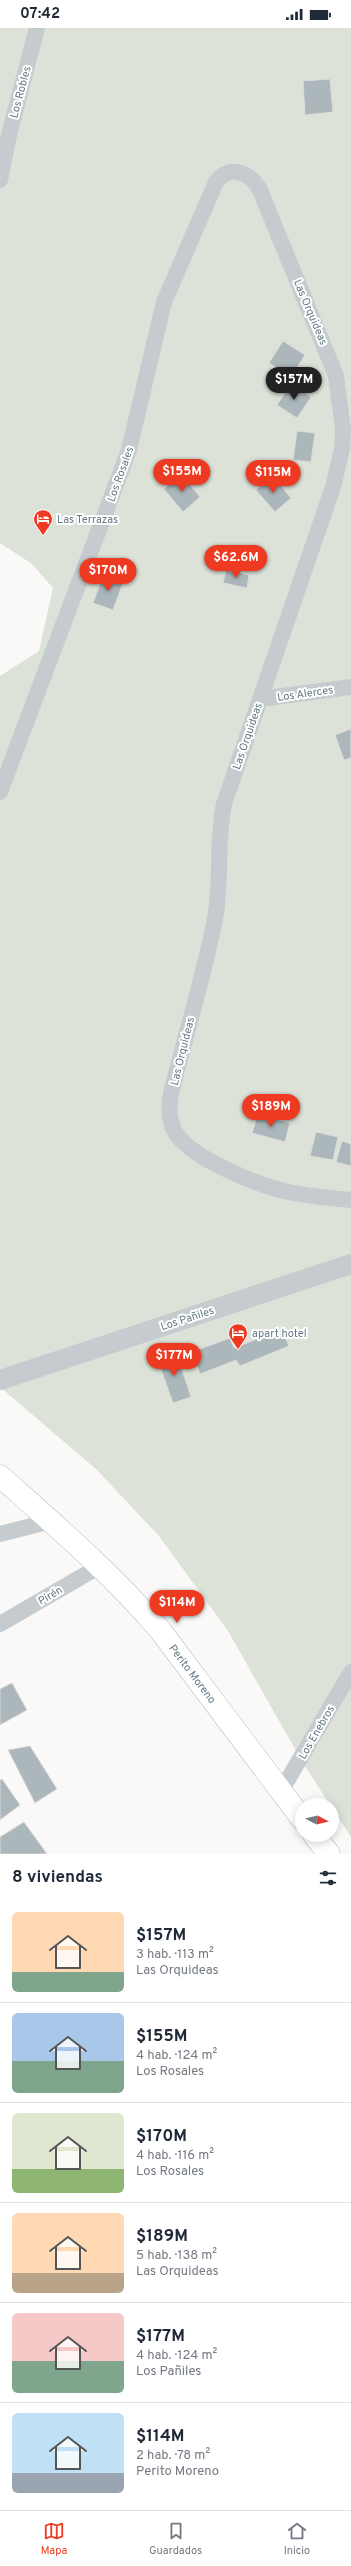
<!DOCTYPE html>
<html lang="es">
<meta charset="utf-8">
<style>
body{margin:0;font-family:Overpass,sans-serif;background:#f2f2f3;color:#1f2937;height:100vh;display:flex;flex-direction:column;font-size:15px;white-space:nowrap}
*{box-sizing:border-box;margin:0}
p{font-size:13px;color:#747a83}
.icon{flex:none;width:22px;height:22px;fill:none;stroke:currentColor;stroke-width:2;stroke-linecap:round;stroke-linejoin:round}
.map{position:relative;height:1826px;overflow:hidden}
.details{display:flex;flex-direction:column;background:#fff;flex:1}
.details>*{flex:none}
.needle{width:26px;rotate:97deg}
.tools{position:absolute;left:295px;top:1770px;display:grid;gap:8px}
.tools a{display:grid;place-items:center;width:44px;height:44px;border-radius:50%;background:#fff;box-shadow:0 2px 10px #0003;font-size:20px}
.price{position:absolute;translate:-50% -34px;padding:0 9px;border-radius:14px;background:#ef3a22;color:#fff;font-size:13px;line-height:26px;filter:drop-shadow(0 1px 2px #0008)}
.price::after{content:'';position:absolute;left:50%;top:24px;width:12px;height:9px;margin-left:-6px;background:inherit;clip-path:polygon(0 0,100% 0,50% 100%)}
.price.selected{background:#222;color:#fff}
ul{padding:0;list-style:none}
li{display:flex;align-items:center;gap:12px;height:100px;padding:0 12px}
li+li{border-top:1px solid #e0e1e3}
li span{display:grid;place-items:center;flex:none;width:112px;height:80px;border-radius:6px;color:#555}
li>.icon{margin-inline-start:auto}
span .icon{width:48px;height:48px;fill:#fffc;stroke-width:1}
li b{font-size:17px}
h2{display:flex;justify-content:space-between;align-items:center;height:48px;padding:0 12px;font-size:17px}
.status{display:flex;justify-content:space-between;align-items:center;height:28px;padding:0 20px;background:#fff;direction:ltr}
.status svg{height:11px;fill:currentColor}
.tabs{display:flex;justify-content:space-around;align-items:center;height:56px;border-top:1px solid #e0e1e3;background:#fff;font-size:11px;color:#747a83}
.tabs a{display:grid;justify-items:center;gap:2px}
.tabs .selected{color:#ef3a22}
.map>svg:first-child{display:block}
.green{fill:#dce2d8}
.building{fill:#abb7bb;stroke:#dcdbd9}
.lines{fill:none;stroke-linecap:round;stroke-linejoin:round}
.secondary-casing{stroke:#b7bfc2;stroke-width:23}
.minor{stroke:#c5cbce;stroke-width:16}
.tertiary{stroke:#c5cbce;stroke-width:20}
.secondary{stroke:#fff;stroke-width:22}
.labels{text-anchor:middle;stroke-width:4;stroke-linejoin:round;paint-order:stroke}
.street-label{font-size:11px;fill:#637a84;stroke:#fff}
.poi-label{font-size:11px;fill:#637a84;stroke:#fff;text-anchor:start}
</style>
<div class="status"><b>07:42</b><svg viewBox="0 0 49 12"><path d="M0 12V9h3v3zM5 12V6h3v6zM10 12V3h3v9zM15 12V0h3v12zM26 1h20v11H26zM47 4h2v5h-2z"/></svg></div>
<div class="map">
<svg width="351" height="1826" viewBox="0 0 351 1826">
<rect width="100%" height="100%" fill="#faf9f7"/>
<!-- green -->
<path class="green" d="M 0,0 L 351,0 L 351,1809 L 303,1735 L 228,1603 L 159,1508 L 97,1442 L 0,1359 L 0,648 L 39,623 L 53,560 L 32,536 L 0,515 Z"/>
<!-- building -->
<g class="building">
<path d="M 330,51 L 333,84 L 305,87 L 303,53 Z"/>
<path d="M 283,313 L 305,327 L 291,349 L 269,335 Z"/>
<path d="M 291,356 L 311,369 L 297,390 L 277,377 Z"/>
<path d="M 297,403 L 315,405 L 311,434 L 293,432 Z"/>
<path d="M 181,446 L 200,469 L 183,484 L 164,461 Z"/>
<path d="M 272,447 L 291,470 L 275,484 L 256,462 Z"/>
<path d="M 226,542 L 249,547 L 247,560 L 223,555 Z"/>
<path d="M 104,545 L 124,552 L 113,582 L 93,575 Z"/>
<path d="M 351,701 L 351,730 L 344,732 L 335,707 Z"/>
<path d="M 258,1086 L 290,1095 L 285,1114 L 252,1105 Z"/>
<path d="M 316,1104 L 338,1109 L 333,1132 L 310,1128 Z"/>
<path d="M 342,1113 L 351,1116 L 351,1138 L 336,1134 Z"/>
<path d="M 282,1301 L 289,1318 L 240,1338 L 236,1332 L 200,1346 L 192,1324 L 230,1310 L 234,1320 Z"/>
<path d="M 176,1323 L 191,1369 L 173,1375 L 157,1330 Z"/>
<path d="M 12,1655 L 27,1682 L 0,1697 L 0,1661 Z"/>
<path d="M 30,1718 L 57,1761 L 35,1775 L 8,1722 Z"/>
<path d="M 2,1751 L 20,1777 L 0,1792 L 0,1752 Z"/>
<path d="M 24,1794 L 47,1826 L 0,1826 L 0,1809 Z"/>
</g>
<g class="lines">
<defs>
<g id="secondary">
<path id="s1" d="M 0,1448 C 55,1497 111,1545 160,1602 L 302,1791"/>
<path d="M 314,1807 L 329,1826"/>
</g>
</defs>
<!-- secondary casing -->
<use href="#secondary" class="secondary-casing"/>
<!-- minor -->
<g class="minor">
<path d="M 0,152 L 9,107 L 37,0"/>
<path d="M 260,671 L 351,659"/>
<path d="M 0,764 L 129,422 L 164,274 L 216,154 C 230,136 250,144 260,162 L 336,348 L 343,401 L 342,421 L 333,459 L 224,776 C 216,814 222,853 215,891 C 204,947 187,1002 173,1057 C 169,1072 167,1087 174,1102 C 187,1129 256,1156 284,1163 C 306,1168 329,1170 351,1172"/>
<path d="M 0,1506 L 51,1493"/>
<path d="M 0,1596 L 100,1538"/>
<path d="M 281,1763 L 351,1644"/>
</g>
<!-- tertiary -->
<path class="tertiary" d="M 0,1352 L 351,1236"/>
<!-- secondary -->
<use href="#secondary" class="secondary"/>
</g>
<!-- icons -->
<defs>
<symbol id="hotel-pin" viewBox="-11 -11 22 30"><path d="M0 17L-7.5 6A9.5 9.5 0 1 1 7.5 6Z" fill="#ef3a22" stroke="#fff"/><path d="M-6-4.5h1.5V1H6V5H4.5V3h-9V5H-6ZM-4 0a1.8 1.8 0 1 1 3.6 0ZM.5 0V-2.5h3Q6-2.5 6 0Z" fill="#fff"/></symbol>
</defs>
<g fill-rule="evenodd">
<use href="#hotel-pin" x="32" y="480" width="22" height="30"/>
<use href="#hotel-pin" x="227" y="1294" width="22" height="30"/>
</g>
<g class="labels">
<!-- street labels -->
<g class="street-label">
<text transform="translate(20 64) rotate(-75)" y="4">Los Robles</text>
<text transform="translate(311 284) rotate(67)" y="4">Las Orquideas</text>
<text transform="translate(120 446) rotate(-70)" y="4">Los Rosales</text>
<text transform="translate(305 665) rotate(-8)" y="4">Los Alerces</text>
<text transform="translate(247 708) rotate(-71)" y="4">Las Orquideas</text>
<text transform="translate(182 1023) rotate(-76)" y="4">Las Orquideas</text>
<text transform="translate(187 1290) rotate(-18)" y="4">Los Pañiles</text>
<text transform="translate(50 1567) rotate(-30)" y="4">Pirén</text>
<text dy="4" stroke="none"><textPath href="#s1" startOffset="277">Perito Moreno</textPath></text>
<text transform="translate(316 1704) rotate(-60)" y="4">Los Enebros</text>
</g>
<!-- poi labels -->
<g class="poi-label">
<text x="57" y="495">Las Terrazas</text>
<text x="252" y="1309">apart hotel</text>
</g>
</g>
</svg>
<div class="tools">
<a><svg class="needle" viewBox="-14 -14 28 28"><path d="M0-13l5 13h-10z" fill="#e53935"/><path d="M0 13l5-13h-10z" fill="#747a83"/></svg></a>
</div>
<b class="price selected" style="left:294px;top:373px">$157M</b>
<b class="price" style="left:182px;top:465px">$155M</b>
<b class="price" style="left:273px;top:466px">$115M</b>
<b class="price" style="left:236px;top:551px">$62.6M</b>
<b class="price" style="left:108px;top:564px">$170M</b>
<b class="price" style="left:271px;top:1100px">$189M</b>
<b class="price" style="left:174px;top:1349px">$177M</b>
<b class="price" style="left:177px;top:1596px">$114M</b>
</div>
<section class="details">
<h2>8 viviendas<svg class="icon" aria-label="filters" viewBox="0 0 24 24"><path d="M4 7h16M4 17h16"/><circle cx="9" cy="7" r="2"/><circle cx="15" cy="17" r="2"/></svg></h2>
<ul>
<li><span style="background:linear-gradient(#ffd9b3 75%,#7fa58c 0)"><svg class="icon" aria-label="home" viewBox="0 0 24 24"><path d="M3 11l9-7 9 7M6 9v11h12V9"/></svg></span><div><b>$157M</b><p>3 hab. · 113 m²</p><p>Las Orquideas</p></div></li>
<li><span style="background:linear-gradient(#a9c7e8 60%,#7fa58c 0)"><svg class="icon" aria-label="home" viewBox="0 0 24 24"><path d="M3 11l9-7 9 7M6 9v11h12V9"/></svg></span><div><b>$155M</b><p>4 hab. · 124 m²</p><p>Los Rosales</p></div></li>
<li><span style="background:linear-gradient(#dfe7d0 70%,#8fb573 0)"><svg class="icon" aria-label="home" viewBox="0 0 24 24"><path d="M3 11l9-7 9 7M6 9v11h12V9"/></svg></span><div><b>$170M</b><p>4 hab. · 116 m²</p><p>Los Rosales</p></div></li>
<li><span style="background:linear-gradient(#ffd9b3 75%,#b9a48a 0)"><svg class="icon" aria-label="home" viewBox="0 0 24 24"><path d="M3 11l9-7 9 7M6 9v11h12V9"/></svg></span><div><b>$189M</b><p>5 hab. · 138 m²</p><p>Las Orquideas</p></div></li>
<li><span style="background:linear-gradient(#f6c9c9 60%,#7fa58c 0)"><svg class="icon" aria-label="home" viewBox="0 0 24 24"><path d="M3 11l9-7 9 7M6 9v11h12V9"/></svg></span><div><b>$177M</b><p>4 hab. · 124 m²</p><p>Los Pañiles</p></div></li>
<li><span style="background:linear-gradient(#bfe0f5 75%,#9aa5b1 0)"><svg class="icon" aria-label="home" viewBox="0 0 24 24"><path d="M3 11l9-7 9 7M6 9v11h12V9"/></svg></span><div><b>$114M</b><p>2 hab. · 78 m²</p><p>Perito Moreno</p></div></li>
</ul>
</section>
<nav class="tabs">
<a class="selected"><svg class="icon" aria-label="map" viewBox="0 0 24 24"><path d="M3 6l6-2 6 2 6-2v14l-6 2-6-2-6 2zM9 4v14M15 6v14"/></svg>Mapa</a>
<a><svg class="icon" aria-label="saved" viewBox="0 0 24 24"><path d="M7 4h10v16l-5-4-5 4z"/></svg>Guardados</a>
<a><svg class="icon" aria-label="home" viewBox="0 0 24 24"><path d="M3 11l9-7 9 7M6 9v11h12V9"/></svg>Inicio</a>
</nav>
